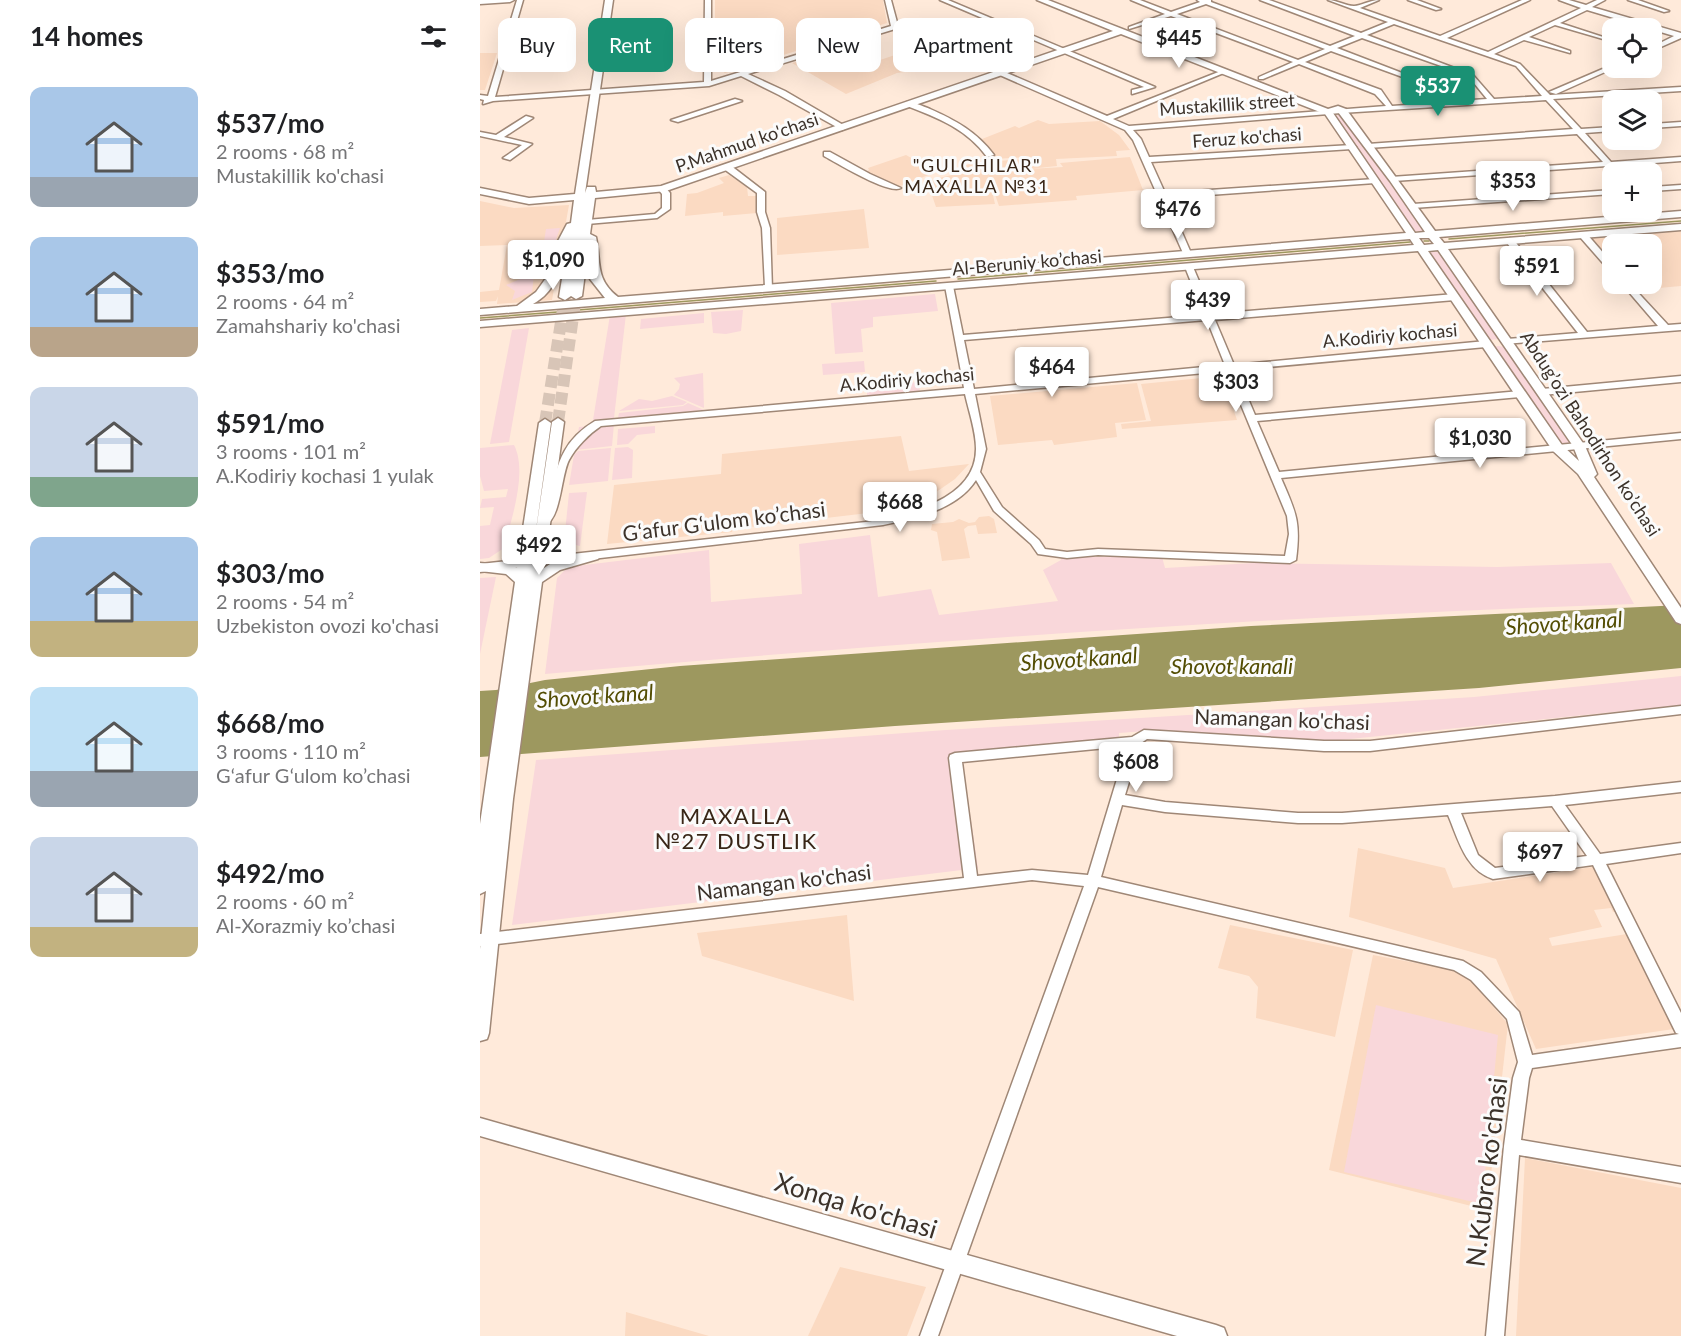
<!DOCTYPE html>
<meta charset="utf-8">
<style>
body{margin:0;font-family:Lato,sans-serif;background:#f2f2f2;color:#202124;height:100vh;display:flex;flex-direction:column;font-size:22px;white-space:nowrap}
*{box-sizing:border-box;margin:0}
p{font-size:20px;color:#757577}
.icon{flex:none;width:33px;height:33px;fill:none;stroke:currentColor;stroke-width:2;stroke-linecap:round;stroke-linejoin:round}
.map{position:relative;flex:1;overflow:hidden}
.sheet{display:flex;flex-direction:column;background:#fff;width:480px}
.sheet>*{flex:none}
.hud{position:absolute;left:18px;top:18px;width:570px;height:54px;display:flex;gap:12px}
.buttons{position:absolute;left:1122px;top:18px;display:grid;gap:12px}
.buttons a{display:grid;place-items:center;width:60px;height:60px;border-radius:12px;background:#fff;box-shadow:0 6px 24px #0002;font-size:30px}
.price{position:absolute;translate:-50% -51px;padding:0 14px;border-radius:6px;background:#fff;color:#222;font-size:20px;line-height:39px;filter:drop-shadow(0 2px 3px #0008)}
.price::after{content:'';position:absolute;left:50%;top:36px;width:18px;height:14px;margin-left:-9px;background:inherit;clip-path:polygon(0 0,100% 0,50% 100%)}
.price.current{background:#1a9174;color:#fff}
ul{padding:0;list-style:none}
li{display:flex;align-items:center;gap:18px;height:150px;padding:0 30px}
li span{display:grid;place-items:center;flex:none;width:168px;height:120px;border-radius:12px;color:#555}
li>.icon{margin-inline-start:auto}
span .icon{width:72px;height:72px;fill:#fffc;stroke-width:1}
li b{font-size:26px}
h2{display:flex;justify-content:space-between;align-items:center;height:72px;padding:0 30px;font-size:26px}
.pill{padding:0 21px;border-radius:12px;background:#fff;box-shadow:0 6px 24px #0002;font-size:21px;line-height:54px}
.pill.current{background:#1a9174;color:#fff}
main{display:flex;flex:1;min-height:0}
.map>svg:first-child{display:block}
.built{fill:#fbdac2}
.green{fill:#f9d7da}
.water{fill:#9d985f}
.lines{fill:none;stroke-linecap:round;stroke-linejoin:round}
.stream{stroke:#9d985f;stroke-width:1.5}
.major-tunnel{stroke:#d8c5b7;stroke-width:12;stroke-dasharray:12 6;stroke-linecap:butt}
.minor-casing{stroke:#9f8776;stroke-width:3}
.major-casing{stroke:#9f8776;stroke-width:3}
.minor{fill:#fff;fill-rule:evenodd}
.major{fill:#fff;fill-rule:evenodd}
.labels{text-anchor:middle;stroke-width:6;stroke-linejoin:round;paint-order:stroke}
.far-street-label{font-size:18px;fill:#3c322a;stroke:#fbfbfb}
.far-neighbourhood-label{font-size:18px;letter-spacing:1.5px;fill:#392617;stroke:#fbfbfb}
.street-label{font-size:21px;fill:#3c322a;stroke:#fbfbfb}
.water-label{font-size:22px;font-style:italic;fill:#534d03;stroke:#fbfbfb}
.neighbourhood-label{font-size:22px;letter-spacing:1.5px;fill:#392617;stroke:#fbfbfb}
.near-street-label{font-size:26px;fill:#3c322a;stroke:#fbfbfb}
</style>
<main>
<section class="sheet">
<h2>14 homes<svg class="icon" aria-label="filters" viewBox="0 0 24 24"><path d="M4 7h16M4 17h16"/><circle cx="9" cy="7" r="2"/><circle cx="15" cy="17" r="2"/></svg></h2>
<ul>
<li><span style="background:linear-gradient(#a9c7e8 75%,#9aa5b1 0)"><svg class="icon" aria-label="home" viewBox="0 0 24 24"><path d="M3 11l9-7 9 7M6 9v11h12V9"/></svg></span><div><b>$537/mo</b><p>2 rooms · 68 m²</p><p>Mustakillik ko'chasi</p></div></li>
<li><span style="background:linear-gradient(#a9c7e8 75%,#b9a48a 0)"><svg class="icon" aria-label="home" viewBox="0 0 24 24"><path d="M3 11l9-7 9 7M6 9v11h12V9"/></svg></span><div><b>$353/mo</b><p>2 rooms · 64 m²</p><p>Zamahshariy ko'chasi</p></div></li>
<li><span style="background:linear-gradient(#c9d6e8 75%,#7fa58c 0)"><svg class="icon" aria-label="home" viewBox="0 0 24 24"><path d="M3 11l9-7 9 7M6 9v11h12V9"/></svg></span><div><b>$591/mo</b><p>3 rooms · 101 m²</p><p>A.Kodiriy kochasi 1 yulak</p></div></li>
<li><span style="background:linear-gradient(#a9c7e8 70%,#c2b280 0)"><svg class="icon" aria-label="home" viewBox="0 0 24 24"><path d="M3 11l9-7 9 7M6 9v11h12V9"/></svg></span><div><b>$303/mo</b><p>2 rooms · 54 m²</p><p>Uzbekiston ovozi ko'chasi</p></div></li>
<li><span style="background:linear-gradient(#bfe0f5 70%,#9aa5b1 0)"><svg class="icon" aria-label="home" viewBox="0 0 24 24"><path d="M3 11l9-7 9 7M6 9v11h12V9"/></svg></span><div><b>$668/mo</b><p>3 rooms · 110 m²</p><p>Gʻafur Gʻulom ko’chasi</p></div></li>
<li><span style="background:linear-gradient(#c9d6e8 75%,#c2b280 0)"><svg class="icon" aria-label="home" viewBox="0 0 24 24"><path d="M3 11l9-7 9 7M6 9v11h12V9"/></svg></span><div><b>$492/mo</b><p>2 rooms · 60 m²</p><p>Al-Xorazmiy ko’chasi</p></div></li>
</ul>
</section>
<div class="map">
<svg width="1201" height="1336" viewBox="0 0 1201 1336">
<rect width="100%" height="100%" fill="#ffeada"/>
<!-- built -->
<g class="built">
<path d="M 235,0 L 403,0 L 407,23 L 245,73 L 238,68 L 239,21 L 235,21 Z"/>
<path d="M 445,45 L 476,58 L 440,70 L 417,73 L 366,94 L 312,63 L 359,49 L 391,63 Z"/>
<path d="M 0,53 L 17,53 L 5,90 L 0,90 Z"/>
<path d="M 558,120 L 569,124 L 620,121 L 639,135 L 650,150 L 636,151 L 637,156 L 576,159 L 577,166 L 549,169 L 583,167 L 580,163 L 650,157 L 663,190 L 596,196 L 597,200 L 519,206 L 508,174 L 515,204 L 456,207 L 447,181 L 476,174 L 474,170 L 492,163 L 546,159 L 546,157 L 514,159 L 502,139 L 535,126 L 539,128 Z"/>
<path d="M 426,155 L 456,172 L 418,187 L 386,172 L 389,170 L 388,168 Z"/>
<path d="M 249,175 L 267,187 L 268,196 L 276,196 L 277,213 L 243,216 L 243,212 L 205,216 L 207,194 L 217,193 L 244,183 L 239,178 Z"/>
<path d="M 0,201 L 34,208 L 89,205 L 72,300 L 17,304 L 18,296 L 16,301 L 0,302 L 0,292 L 19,290 L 27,245 L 0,246 Z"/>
<path d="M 384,209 L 389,248 L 297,255 L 297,218 Z"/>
<path d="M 1201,231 L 1201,286 L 1157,290 L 1151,284 L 1172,284 L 1172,244 L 1132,244 L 1132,262 L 1112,238 Z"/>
<path d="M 742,376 L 757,420 L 642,429 L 641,424 L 671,421 L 661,384 Z"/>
<path d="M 657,383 L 666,420 L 635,423 L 637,437 L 574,445 L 572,440 L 518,445 L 510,396 Z"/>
<path d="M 421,436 L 429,471 L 489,464 L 475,479 L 452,495 L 414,510 L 253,529 L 252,532 L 127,544 L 134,485 L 241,474 L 242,454 Z"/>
<path d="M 509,516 L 514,519 L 517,533 L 498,534 L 496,525 L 488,526 L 484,529 L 490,558 L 462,561 L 457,532 L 451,530 L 452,524 L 473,522 L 479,519 L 489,523 L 495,522 L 499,517 Z"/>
<path d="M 878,848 L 965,868 L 973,888 L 1119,866 L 1141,910 L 1133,912 L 1131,908 L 1114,910 L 1122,927 L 1069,938 L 1072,946 L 1147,934 L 1194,1029 L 1056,1049 L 1016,959 L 869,917 Z"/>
<path d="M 367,915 L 374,1001 L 222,956 L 217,933 Z"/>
<path d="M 750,925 L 873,950 L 855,1037 L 776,1018 L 778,987 L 769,976 L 738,968 Z"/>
<path d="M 893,955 L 974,970 L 991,981 L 1028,1024 L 1007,1210 L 849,1170 Z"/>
<path d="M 1045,1158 L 1201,1188 L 1201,1336 L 1036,1336 Z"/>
<path d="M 360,1267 L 446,1287 L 427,1336 L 328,1336 Z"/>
<path d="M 146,1312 L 229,1336 L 145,1336 Z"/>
</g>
<!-- green -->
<g class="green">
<path d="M 862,114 L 943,231 L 942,232 L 935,231 L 855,116 Z"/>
<path d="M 80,228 L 67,265 L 60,267 L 66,229 Z"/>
<path d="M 949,252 L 958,252 L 1019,339 L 1009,340 Z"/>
<path d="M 52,274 L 54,275 L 52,292 L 32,300 L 35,291 L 26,285 Z"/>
<path d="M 455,294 L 458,311 L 393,317 L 393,327 L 381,329 L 383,352 L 355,354 L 351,303 Z"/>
<path d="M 263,310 L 261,331 L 246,334 L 233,333 L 231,312 Z"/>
<path d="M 224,313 L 224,323 L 160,329 L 161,319 Z"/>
<path d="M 146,314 L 134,418 L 113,420 L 130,315 Z"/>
<path d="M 49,328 L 29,442 L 10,444 L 32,330 Z"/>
<path d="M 1018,346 L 1025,347 L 1090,444 L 1079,443 L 1013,347 Z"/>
<path d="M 384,361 L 385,372 L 343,375 L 342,364 Z"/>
<path d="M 223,373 L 224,408 L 194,395 L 199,389 L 200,384 L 194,378 Z"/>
<path d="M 438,382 L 440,391 L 387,396 L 387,387 Z"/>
<path d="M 192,396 L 207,402 L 203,405 L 139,411 L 159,399 L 172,401 Z"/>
<path d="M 208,403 L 224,410 L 138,418 L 139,413 L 203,406 Z"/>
<path d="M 134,424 L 132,446 L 95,450 L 99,427 Z"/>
<path d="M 175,426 L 175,433 L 157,435 L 148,444 L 137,445 L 138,429 Z"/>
<path d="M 34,445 C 48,472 31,520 24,548 L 9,558 L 0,559 L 0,526 L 10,525 L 14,507 L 0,508 L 2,499 L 26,497 L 28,489 L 4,491 L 0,476 L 0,448 Z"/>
<path d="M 148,447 L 153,450 L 152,478 L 132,480 L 135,448 Z"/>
<path d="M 131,448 L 128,481 L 89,485 L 94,455 L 98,451 Z"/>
<path d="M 107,492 L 100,546 L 84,542 L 89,493 Z"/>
<path d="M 390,535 L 398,597 L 451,589 L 459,615 L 578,601 L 563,570 L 581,560 L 581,557 L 682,557 L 685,568 L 774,563 L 1017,567 L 1131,563 L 1154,604 C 790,616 427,642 65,674 L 77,578 L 85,570 L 96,566 L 229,550 L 231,602 L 322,594 L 319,544 Z"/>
<path d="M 16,577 L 0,654 L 0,578 Z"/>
<path d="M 1201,676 L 1201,705 L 841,742 L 679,730 L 639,733 L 639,740 L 482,760 L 498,868 L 32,925 L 56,760 L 466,730 L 994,697 Z"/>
<path d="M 896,1005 L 1018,1035 L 1002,1204 L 864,1172 Z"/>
</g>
<!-- water -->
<path class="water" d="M 1201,605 L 1201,668 L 999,688 L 415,726 L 0,757 L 0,691 L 16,690 L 65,680 L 200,666 L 771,626 Z"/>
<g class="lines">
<!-- stream -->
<g class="stream">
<path d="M 969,239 L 1201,221"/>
<path d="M 944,241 L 949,241"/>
<path d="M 478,279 L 930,242"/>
<path d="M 98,310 L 456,281"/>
<path d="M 0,318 L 78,312"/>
</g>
<!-- major-tunnel -->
<g class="major-tunnel">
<path d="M 78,422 L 96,296"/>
<path d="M 65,423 L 85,297"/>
</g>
<defs>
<g id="minor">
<path d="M 37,0 L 43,0 L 15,97 L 224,82 L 225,0 L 231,0 L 231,81 L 411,26 L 405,0 L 411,0 L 418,26 L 627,116 L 741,71 L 746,72 L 633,119 L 649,126 L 906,106 L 895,94 L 819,64 L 783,79 L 779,79 L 779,77 L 813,62 L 691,16 L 649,29 L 649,27 L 685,14 L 651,0 L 660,0 L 691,12 L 720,2 L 717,0 L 731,0 L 731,2 L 850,46 L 875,36 L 780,0 L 789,0 L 881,33 L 908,22 L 848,0 C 857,0 865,6 874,6 C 881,6 890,0 899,0 L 880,8 L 960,36 L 1042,0 L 1050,0 L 967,38 L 1008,52 L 1101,8 L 1079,0 L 1089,0 L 1106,5 L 1117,0 L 1125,0 L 1112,7 L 1201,33 L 1201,38 L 1172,51 L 1172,47 L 1194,36 L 1107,10 L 1080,23 L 1123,37 L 1123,39 L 1075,25 L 1049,37 L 1090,51 L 1090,53 L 1044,40 L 1014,54 L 1040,64 L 1070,95 L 1201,87 L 1201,91 L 1073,99 L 1101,129 L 1132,127 L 1132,131 L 1105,133 L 1131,162 L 1201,157 L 1201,161 L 1135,166 L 1140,172 L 1132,173 L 1127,166 L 914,181 L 910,179 L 911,177 L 1123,162 L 1097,134 L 888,148 L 884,146 L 888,144 L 1093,129 L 1066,100 L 861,113 L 653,130 L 661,139 L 669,157 L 872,145 L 876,147 L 872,149 L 671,162 L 685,193 L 895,179 L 899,181 L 895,183 L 687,198 L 711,253 L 707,256 L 703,253 L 653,140 L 645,130 L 415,29 L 268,74 L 305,91 L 365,126 L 366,128 L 362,130 L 299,95 L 261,76 L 229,86 L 13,101 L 3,104 L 4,100 L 0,99 L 0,95 L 8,96 ZM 726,4 L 845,49 L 818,60 L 697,14 ZM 914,24 L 1036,66 L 1062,96 L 1014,99 L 993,75 L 887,35 ZM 882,38 L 981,73 L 989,77 L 1007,99 L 962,102 L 943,81 L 857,48 ZM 851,51 L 939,83 L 956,103 L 912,106 L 901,90 L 825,62 Z"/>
<path d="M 460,0 L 468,0 L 675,87 L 652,94 L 652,90 L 664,87 Z"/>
<path d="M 928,0 L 937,0 L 961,9 L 956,10 Z"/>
<path d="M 1148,0 L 1158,0 L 1189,11 L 1184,12 Z"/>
<path d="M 1132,65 L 1134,68 L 1076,94 L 1069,92 Z"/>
<path d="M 255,99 L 262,101 L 198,122 L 191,120 Z"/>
<path d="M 427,102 C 435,102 442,106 450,109 C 475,120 497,132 514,155 L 507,157 C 487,129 458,118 427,106 Z"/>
<path d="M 46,116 L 53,118 L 24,137 L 52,144 L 30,160 L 23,158 L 42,145 L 0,136 L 0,132 L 16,135 Z"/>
<path d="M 1201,122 L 1201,126 L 1172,128 L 1172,124 Z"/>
<path d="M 344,152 L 350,152 L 390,174 L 421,188 C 409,195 357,163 344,156 Z"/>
<path d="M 244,165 L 250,165 L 285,192 L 285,212 L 290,228 L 292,289 L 285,287 L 282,228 L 277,212 L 277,193 L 244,169 Z"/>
<path d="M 1201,185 L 1201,189 L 1172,191 L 1172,187 Z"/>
<path d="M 179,187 L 185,187 L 190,193 L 190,209 L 177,218 L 107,224 L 103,222 L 107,220 L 175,214 L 182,208 L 182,194 L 178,189 Z"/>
<path d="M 1132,190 L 1132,194 L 933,208 L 929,206 L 933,204 Z"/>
<path d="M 1100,233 L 1106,233 L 1132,263 L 1132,270 L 1129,270 L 1100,237 Z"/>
<path d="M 1030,238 L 1033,239 L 1107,332 L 1178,326 L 1142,284 L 1150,284 L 1188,325 L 1201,324 L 1201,330 L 1024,344 L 1022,342 L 1027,339 L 1098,333 L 1027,243 L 1026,241 Z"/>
<path d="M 709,264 L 713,267 L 733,314 L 975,294 L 979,297 L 975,300 L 735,320 L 754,365 L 1006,341 L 1011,344 L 1006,347 L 756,370 L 775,415 L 1040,391 L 1045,394 L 1040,397 L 777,421 L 799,472 L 1201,433 L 1201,439 L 801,478 C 816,513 821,521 816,560 L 810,563 L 618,555 L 587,558 L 558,554 L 551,544 L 514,511 L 496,480 C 477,510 435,518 403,525 L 0,572 L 0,564 L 386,522 C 425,515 496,501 496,449 C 496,431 489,412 485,394 L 121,426 C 109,434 96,447 89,460 C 81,475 81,519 65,525 L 60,522 C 79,482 70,448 115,421 L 484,388 L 465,286 L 466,284 L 473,286 L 483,335 L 724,315 L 705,267 ZM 727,320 L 745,365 L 494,389 L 484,340 ZM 747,371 L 807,516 L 809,534 L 805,556 L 618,549 L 587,552 L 565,549 L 559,540 L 522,507 L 500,472 L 506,449 L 495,394 Z"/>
<path d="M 1201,376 L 1201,382 L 1062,395 L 1057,392 L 1062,389 Z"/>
<path d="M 1201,706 L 1201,714 L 890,751 L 844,751 L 667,739 L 661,743 L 645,795 L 685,802 L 818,813 L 862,813 L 1075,796 L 1201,782 L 1201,792 L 1085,805 L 1120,854 L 1201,843 L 1201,853 L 1126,864 L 1201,1013 L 1201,1047 L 1052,1068 L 1049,1078 L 1041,1140 L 1201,1167 L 1201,1183 L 1039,1155 L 1024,1336 L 1006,1336 L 1024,1146 L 1033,1078 L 1038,1062 L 1027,1019 L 991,980 L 974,970 L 618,887 L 458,1336 L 440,1336 L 604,886 L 552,880 L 0,946 L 0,934 L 484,878 L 469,758 L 470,755 L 475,753 L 652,737 L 664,730 L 844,741 L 890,741 ZM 647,746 L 608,875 L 552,870 L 497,876 L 482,762 ZM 642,805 L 685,812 L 818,823 L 862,823 L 968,815 C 978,838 985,870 1013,879 L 1113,865 L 1196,1033 L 1199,1034 L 1052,1055 L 1039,1012 L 1001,972 L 983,961 L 621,877 ZM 1072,806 L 1107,856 L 1015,868 L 998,855 L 981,813 Z"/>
</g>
<g id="major">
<path d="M 0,0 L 34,0 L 30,2 L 0,4 Z"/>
<path d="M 125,0 L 133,0 L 105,193 L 107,187 L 115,187 L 116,192 L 181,186 L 633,31 L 557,0 L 568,0 L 848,109 L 858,106 L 866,109 L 955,231 L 1201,211 L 1201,217 L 959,237 L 964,243 L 1201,224 L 1201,230 L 968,249 L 1105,446 L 1117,474 L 1114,477 L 1201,608 L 1201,624 L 1196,622 L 1098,474 L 1073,451 L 938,251 L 0,327 L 0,321 L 934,245 L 930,239 L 0,315 L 0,309 L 37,306 L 56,292 L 66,278 L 78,241 L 87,224 L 91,223 L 94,200 L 49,204 L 0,194 L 0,188 L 49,198 L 95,194 ZM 641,34 L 845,114 L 926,233 L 138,297 C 115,279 121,263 116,237 L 110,234 L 115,198 L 186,191 ZM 858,112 L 910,181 L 945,232 L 935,233 L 853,113 ZM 939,238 L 949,238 L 954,244 L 944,245 ZM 88,242 L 79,297 L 85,300 L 91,296 L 96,299 L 102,296 L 108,250 L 110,279 L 125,298 L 53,304 C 81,288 76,268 88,242 ZM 958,250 L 1093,446 L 1099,461 L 1082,445 L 948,251 Z"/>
<path d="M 78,418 L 84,422 L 64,568 L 70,564 L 113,552 L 120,556 L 118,559 L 80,570 L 62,582 L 33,799 L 9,1033 L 7,1039 L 0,1041 L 0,949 L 6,891 L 0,894 L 0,824 L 35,582 L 26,574 L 0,571 L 0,563 L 30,566 L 37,568 L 59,423 L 65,419 L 71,423 L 54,544 L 72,422 Z"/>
<path d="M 0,1118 L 736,1325 L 744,1328 L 747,1336 L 697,1336 L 0,1136 Z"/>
</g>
</defs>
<!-- minor casing -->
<use href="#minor" class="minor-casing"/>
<!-- major casing -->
<use href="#major" class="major-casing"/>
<!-- minor -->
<use href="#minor" class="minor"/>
<!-- major -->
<use href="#major" class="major"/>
</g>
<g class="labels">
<!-- far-street labels -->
<g class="far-street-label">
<text transform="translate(747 105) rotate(-4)" y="6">Mustakillik street</text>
<text transform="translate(767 138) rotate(-4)" y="6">Feruz ko'chasi</text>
<text transform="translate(267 143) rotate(-19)" y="6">P.Mahmud ko'chasi</text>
<text transform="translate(547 263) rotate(-5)" y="6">Al-Beruniy ko’chasi</text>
<text transform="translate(910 336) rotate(-5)" y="6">A.Kodiriy kochasi</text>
<text transform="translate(427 380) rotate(-5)" y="6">A.Kodiriy kochasi</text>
<text transform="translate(1110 434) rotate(57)" y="6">Abdug’ozi Bahodirhon ko’chasi</text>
</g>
<!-- far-neighbourhood labels -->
<g class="far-neighbourhood-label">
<text x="497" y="172">"GULCHILAR"<tspan x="497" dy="21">MAXALLA №31</tspan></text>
</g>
<!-- street labels -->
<g class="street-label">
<text transform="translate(244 522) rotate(-7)" y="7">Gʻafur Gʻulom ko’chasi</text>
<text transform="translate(802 720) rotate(2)" y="7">Namangan ko'chasi</text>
<text transform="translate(304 883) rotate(-7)" y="7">Namangan ko'chasi</text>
</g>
<!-- water labels -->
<g class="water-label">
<text transform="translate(1084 623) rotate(-4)" y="8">Shovot kanal</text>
<text transform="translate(599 659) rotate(-4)" y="8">Shovot kanal</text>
<text x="752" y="674">Shovot kanali</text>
<text transform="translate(115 696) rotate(-4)" y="8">Shovot kanal</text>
</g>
<!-- neighbourhood labels -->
<g class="neighbourhood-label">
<text x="256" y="824">MAXALLA<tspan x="256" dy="25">№27 DUSTLIK</tspan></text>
</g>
<!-- near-street labels -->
<g class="near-street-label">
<text transform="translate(1007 1172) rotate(-83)" y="9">N.Kubro ko'chasi</text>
<text transform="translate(376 1206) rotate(17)" y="9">Xonqa ko'chasi</text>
</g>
</g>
</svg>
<div class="buttons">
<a><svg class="icon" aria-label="locate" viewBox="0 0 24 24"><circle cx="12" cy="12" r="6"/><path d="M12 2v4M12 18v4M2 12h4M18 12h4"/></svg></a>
<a><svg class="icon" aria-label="layers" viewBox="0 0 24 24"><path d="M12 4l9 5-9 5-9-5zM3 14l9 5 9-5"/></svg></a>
<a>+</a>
<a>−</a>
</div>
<b class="price" style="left:699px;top:69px">$445</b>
<b class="price current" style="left:958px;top:117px">$537</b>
<b class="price" style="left:1033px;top:212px">$353</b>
<b class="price" style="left:698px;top:240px">$476</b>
<b class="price" style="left:73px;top:291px">$1,090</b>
<b class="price" style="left:1057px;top:297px">$591</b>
<b class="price" style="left:728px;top:331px">$439</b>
<b class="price" style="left:572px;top:398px">$464</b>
<b class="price" style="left:756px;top:413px">$303</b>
<b class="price" style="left:1000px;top:469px">$1,030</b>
<b class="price" style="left:420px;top:533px">$668</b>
<b class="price" style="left:59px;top:576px">$492</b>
<b class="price" style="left:656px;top:793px">$608</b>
<b class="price" style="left:1060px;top:883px">$697</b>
<div class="hud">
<a class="pill">Buy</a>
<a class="pill current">Rent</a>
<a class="pill">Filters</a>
<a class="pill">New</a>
<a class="pill">Apartment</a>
</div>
</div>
</main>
